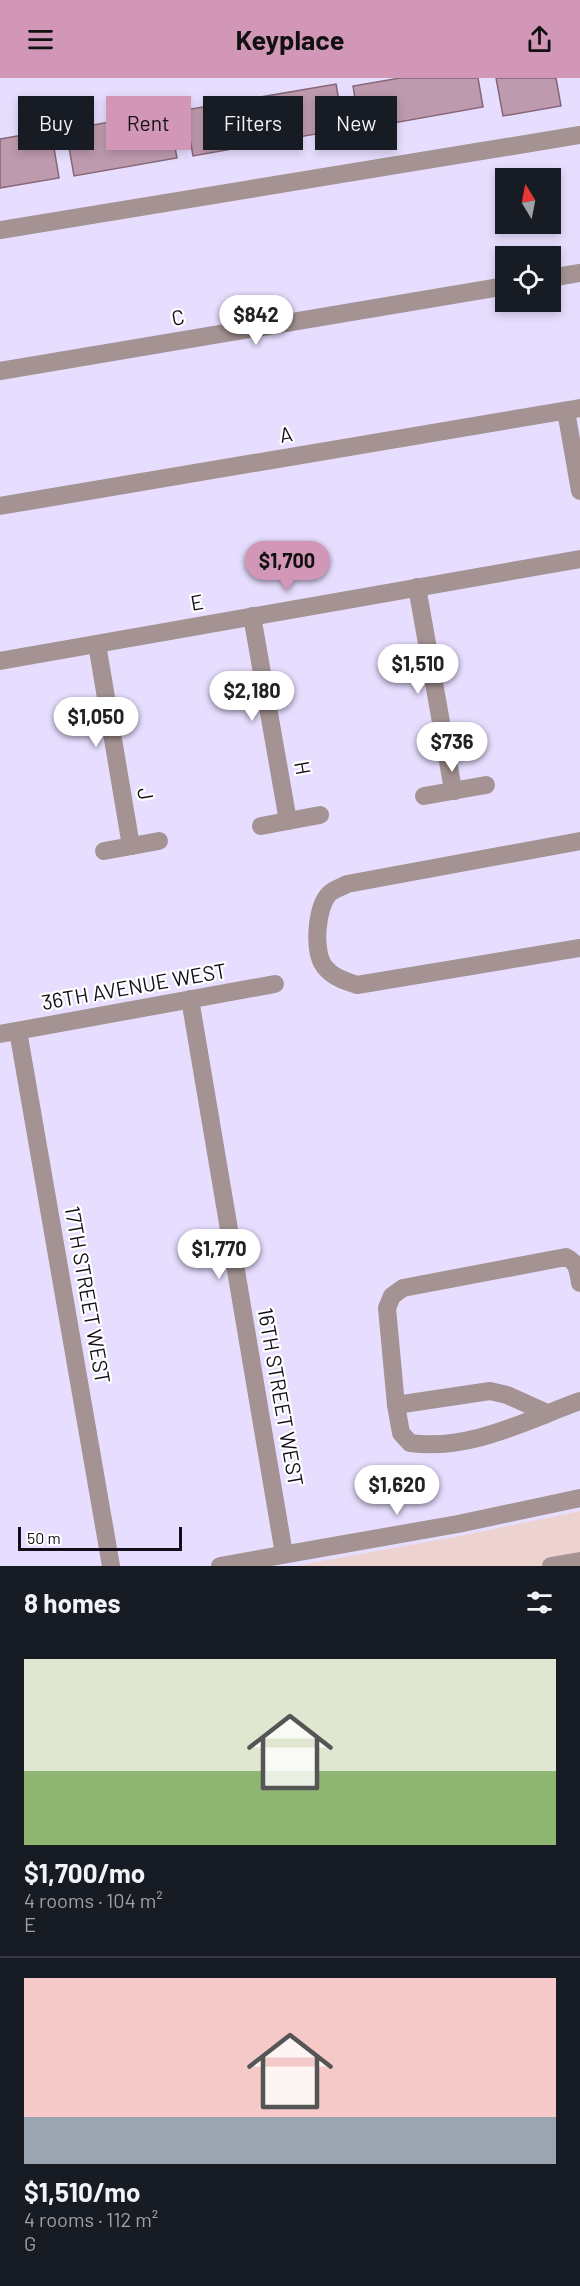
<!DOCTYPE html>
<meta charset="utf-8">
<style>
body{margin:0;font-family:Barlow,sans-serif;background:#242831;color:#f1f3f6;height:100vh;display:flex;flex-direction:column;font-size:22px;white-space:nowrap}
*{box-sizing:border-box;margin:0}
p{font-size:20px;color:#9ea1a6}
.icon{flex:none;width:33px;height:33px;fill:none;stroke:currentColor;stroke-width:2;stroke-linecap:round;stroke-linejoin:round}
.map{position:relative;height:1488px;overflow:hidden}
.panel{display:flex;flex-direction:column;background:#171b24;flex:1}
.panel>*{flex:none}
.guide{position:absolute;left:18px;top:18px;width:544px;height:54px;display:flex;gap:12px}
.needle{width:39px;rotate:350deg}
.tools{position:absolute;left:495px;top:90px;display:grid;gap:12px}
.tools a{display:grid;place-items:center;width:66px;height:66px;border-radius:0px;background:#171b24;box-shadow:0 3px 9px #0003;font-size:30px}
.scale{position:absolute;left:18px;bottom:15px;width:164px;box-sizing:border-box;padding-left:6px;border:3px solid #120e19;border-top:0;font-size:16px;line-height:21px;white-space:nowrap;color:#120e19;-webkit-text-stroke:4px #fff;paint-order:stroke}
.price{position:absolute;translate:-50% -51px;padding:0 14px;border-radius:21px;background:#fff;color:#222;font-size:20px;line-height:39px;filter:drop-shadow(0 2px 3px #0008)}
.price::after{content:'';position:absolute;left:50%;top:36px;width:18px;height:14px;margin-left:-9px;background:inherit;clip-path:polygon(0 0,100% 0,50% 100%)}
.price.selected{background:#d296b7;color:#111}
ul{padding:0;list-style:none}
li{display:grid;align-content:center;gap:12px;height:318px;padding:0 24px}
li+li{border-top:2px solid #363941}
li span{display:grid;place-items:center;height:186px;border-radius:0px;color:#555}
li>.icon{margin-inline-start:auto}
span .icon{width:108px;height:108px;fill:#fffc;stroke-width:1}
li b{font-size:26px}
h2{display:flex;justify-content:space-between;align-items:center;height:72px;padding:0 24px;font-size:26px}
.pill{padding:0 21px;border-radius:0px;background:#171b24;box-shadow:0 3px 9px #0003;font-size:21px;line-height:54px}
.pill.selected{background:#d296b7;color:#111}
header{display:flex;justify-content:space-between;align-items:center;height:78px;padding:0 24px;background:#d296b7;color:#111;font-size:27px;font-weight:700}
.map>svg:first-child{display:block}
.commercial{fill:#edd3d0}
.building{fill:#bd9aad;stroke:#856677;stroke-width:1.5}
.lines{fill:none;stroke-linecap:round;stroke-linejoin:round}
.minor{stroke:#a49392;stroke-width:18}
.labels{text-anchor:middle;stroke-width:4.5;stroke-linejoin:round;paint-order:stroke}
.street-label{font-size:21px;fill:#120e19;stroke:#fff}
</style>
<header><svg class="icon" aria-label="menu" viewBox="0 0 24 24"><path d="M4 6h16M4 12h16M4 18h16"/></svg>Keyplace<svg class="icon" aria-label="share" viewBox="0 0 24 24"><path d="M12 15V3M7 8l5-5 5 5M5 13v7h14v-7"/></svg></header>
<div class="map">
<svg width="580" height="1488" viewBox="0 0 580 1488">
<rect width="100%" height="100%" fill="#e7deff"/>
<!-- commercial -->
<path class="commercial" d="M 580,1433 L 580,1488 L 294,1488 L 460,1458 Z"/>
<!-- building -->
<g class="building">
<path d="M 400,0 L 478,0 L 483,29 L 360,51 L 353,8 Z"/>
<path d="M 496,0 L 556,0 L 561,28 L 503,38 Z"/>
<path d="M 336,6 L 344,51 L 193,78 L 185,32 Z"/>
<path d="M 168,33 L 177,80 L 74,98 L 66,52 Z"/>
<path d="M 51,52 L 59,100 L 0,110 L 0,61 Z"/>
</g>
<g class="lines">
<!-- minor -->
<g class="minor">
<path d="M 0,152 L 580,57"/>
<path d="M 550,200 L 580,195"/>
<path d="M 0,293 L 506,208"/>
<path d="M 566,333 L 580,413"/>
<path d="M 0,428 L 580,330"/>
<path d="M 417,509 L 452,706 L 455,713"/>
<path d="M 252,538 L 288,743"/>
<path d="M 97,566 L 131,768"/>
<path d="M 0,583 L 580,481"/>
<path d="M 424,718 L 486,707"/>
<path d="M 261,748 L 320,737"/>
<path d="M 580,763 L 347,806 C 342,809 334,811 330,815 C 316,828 313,873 324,888 C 332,899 345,903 357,907 L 580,870"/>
<path d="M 104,773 L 159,763"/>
<path d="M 190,921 L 284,1476"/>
<path d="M 18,953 L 111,1488"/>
<path d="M 0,956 L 275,906"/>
<path d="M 580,1205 C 578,1193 578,1185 566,1179 L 403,1210 L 392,1218 L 387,1230 L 396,1327 L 401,1355 L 410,1365 C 470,1373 525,1343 580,1323"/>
<path d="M 396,1327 L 490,1313 L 507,1317 L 547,1335"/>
<path d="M 220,1488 L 458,1446 L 580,1420"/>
<path d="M 551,1488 L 580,1483"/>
</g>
</g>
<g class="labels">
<!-- street labels -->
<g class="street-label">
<text transform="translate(178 240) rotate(-10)" y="7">C</text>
<text transform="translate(286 357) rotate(-10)" y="7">A</text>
<text transform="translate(197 525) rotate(-10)" y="7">E</text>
<text transform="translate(302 690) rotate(80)" y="7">H</text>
<text transform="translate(145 716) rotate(80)" y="7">J</text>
<text transform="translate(134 909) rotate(-10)" y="7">36TH AVENUE WEST</text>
<text transform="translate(87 1217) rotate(80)" y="7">17TH STREET WEST</text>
<text transform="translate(280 1319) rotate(80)" y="7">16TH STREET WEST</text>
</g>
</g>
</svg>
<div class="tools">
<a><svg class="needle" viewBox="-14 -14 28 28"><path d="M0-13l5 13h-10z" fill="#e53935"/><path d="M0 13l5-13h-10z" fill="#9ea1a6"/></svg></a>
<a><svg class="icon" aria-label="locate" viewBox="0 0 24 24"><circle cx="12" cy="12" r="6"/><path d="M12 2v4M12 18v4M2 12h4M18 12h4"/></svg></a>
</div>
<div class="scale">50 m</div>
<b class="price" style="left:256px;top:268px">$842</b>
<b class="price selected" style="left:287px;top:514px">$1,700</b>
<b class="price" style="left:418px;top:617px">$1,510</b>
<b class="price" style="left:252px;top:644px">$2,180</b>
<b class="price" style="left:96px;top:670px">$1,050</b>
<b class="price" style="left:452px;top:695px">$736</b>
<b class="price" style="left:219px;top:1202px">$1,770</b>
<b class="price" style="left:397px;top:1438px">$1,620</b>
<div class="guide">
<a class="pill">Buy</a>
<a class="pill selected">Rent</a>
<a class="pill">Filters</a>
<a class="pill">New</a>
</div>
</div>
<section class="panel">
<h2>8 homes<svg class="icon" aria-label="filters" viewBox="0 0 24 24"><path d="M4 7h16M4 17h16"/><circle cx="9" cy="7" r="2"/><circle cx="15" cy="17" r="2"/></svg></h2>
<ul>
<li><span style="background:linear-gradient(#dfe7d0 60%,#8fb573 0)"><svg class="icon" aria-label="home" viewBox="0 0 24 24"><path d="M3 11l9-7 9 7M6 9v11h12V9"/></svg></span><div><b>$1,700/mo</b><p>4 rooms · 104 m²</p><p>E</p></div></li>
<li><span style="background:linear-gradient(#f6c9c9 75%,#9aa5b1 0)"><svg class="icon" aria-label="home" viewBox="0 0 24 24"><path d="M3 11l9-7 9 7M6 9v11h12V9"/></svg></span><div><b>$1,510/mo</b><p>4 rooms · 112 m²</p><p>G</p></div></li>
</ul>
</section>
